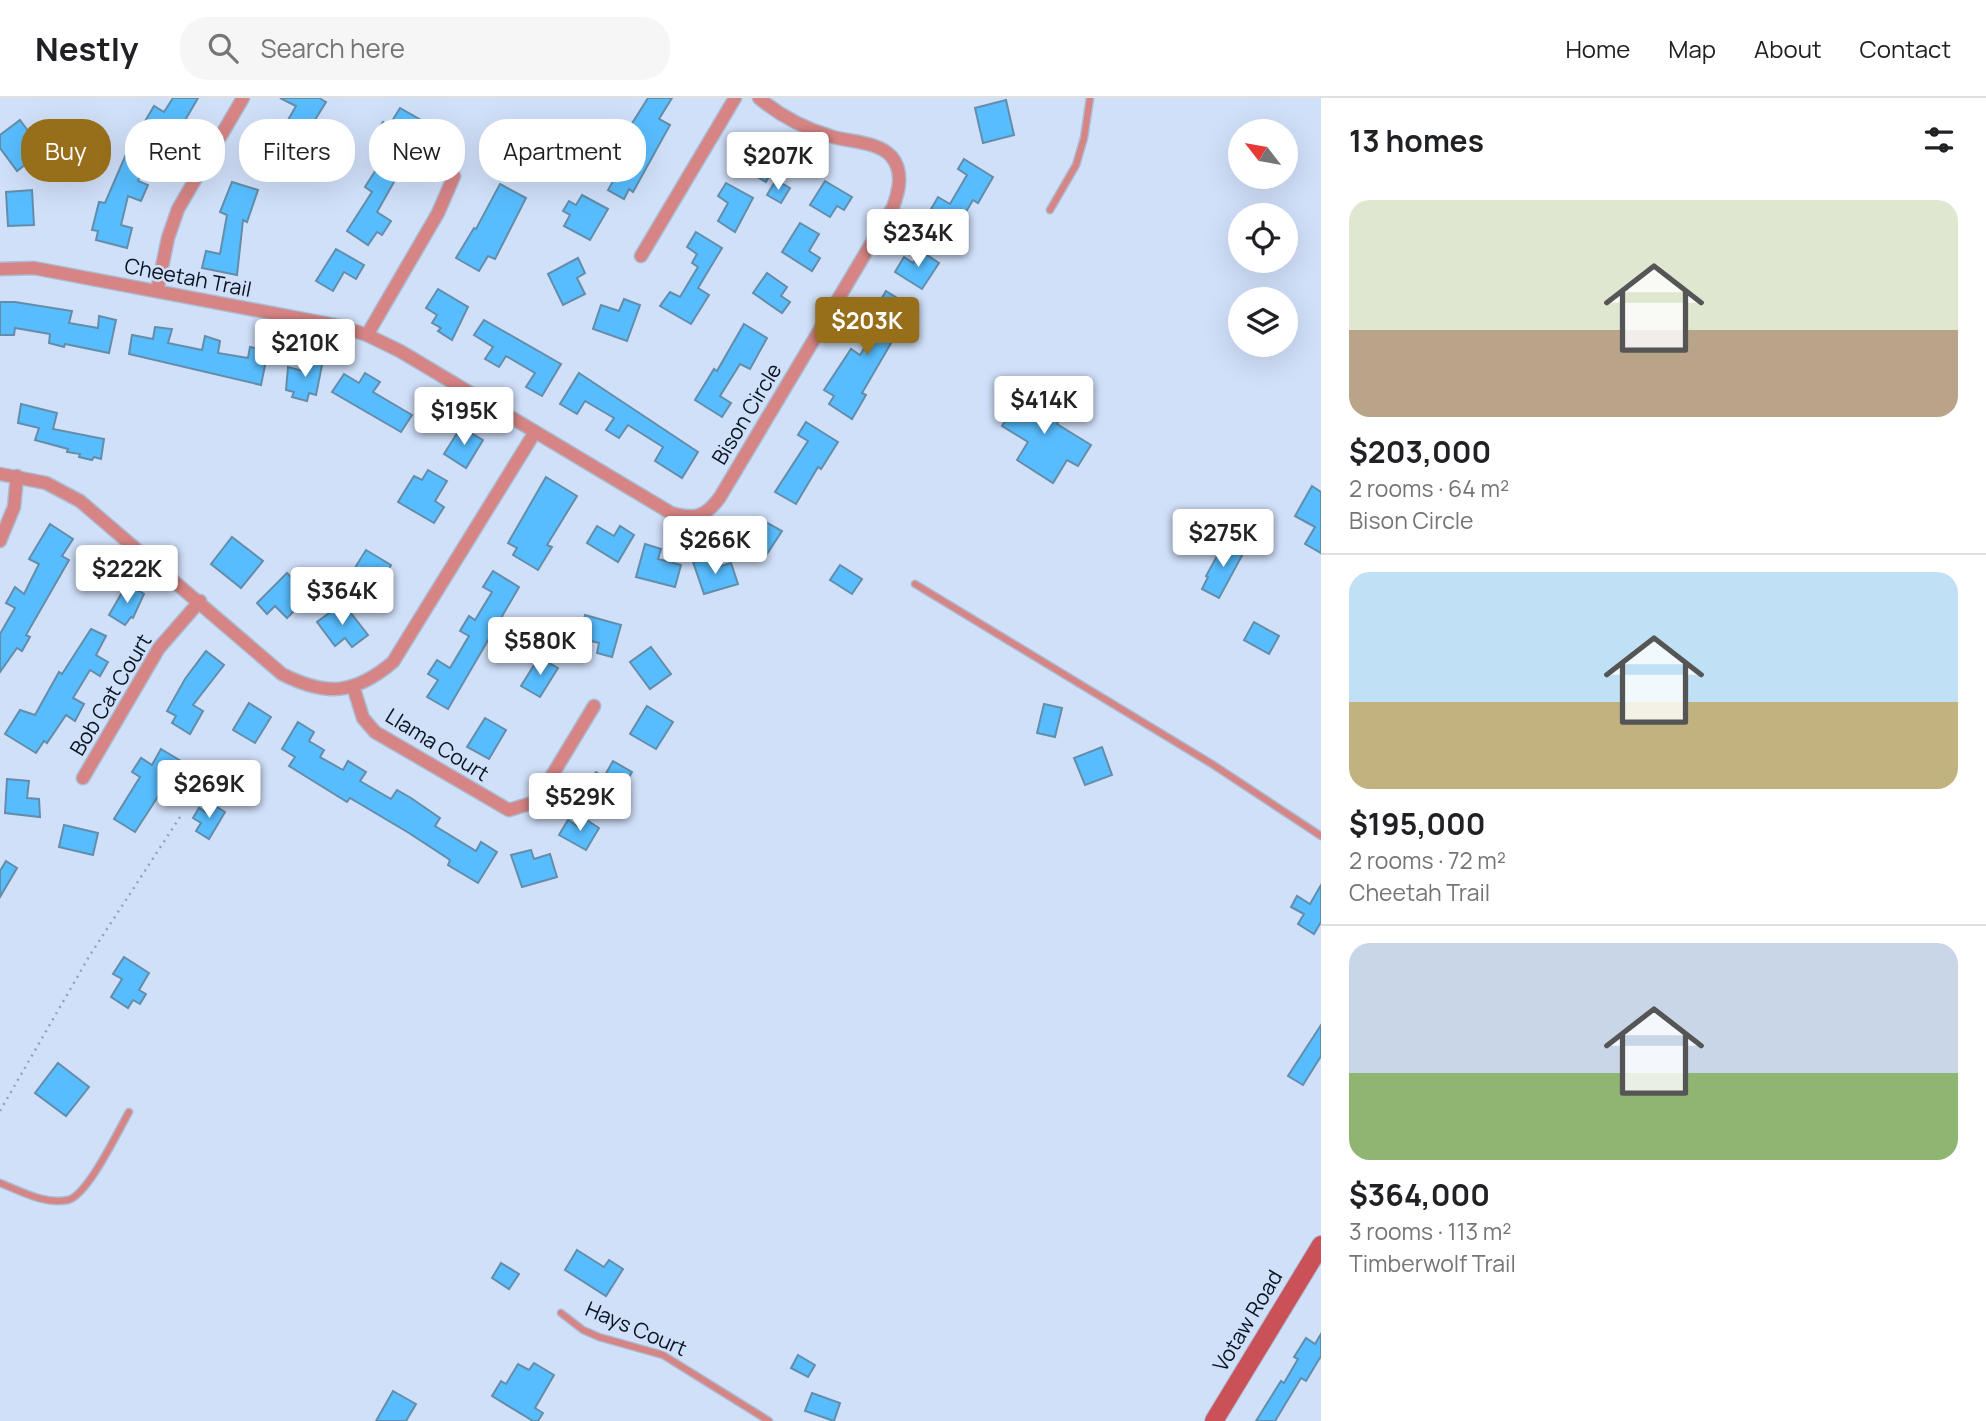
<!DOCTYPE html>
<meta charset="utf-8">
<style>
body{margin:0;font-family:Manrope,sans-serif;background:#f6f6f6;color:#202124;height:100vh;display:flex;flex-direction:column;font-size:26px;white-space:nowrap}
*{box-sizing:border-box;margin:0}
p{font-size:23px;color:#757577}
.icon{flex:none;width:38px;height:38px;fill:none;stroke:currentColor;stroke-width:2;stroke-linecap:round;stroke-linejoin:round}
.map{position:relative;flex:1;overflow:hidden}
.panel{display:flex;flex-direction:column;background:#fff;width:665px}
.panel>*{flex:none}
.hud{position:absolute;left:21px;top:21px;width:665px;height:63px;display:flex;gap:14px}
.needle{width:46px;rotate:301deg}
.fabs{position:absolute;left:1228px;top:21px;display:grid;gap:14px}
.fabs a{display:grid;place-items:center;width:70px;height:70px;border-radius:50%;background:#fff;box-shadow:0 7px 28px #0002;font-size:35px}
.price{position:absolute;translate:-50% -60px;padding:0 16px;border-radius:7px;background:#fff;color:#222;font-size:23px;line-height:46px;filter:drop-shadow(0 2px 4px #0008)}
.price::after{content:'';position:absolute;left:50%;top:42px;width:21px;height:16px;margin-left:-10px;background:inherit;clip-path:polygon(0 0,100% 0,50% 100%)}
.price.active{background:#976e1a;color:#fff}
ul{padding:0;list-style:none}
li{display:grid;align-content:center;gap:14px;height:371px;padding:0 28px}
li+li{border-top:2px solid #e0e0e0}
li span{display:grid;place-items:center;height:217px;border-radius:21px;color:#555}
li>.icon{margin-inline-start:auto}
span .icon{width:126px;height:126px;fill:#fffc;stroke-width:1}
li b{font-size:30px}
h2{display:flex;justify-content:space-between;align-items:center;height:84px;padding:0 28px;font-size:30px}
.chip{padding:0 24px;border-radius:28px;background:#fff;box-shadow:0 7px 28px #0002;font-size:24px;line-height:63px}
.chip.active{background:#976e1a;color:#fff}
header{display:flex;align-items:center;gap:42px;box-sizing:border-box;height:98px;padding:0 35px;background:#fff;border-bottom:2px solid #e0e0e0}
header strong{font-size:33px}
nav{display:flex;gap:38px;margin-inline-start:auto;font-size:24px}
.search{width:490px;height:63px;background:#f6f6f6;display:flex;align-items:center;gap:18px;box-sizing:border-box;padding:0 24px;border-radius:28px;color:#757577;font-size:26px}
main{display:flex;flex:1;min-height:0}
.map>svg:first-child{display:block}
.building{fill:#58bdfe;stroke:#638daa;stroke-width:2}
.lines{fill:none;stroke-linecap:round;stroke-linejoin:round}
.lane-casing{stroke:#acbbd2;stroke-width:9}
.street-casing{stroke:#acbbd2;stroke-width:15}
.secondary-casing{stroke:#acbbd2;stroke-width:20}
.path{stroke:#94a2b7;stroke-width:2.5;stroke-dasharray:2 5;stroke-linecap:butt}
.lane{stroke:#d68484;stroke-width:6}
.street{stroke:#d68484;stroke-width:12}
.secondary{stroke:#c95157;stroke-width:18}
.labels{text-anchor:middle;stroke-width:5;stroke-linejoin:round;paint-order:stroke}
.street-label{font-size:21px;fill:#091220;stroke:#d0e0f9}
</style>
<header>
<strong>Nestly</strong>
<div class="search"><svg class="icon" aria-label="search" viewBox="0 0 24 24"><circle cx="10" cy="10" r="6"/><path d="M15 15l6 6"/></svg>Search here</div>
<nav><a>Home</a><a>Map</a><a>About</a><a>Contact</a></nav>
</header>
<main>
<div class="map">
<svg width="1321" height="1323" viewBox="0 0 1321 1323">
<rect width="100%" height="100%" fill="#d0e0f9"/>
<!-- building -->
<g class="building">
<path d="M 173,0 L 198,0 L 163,60 L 150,52 L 138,83 L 148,87 L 141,103 L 128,98 L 121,127 L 132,130 L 127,150 L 96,142 L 98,133 L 92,132 L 99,104 L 105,105 L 127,54 L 154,8 L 164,14 Z"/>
<path d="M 280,0 L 319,0 L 326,4 L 279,80 L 261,68 L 271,51 L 260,44 L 268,31 L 279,38 L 296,8 Z"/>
<path d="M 648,0 L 672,0 L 659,21 L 670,27 L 633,94 L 629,91 L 624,101 L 608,92 L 632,49 L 621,43 Z"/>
<path d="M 1006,2 L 1014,37 L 983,45 L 975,10 Z"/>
<path d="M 400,10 L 423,23 L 397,64 L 403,68 L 377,114 L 391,123 L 382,137 L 377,134 L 368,147 L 347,133 L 372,94 L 365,89 L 391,48 L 374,38 L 383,24 L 389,28 Z"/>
<path d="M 20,22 L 43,53 L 17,73 L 0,50 L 0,37 Z"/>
<path d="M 766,45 L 782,53 L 766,84 L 736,67 L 744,55 L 755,62 Z"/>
<path d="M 964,61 L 993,79 L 978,105 L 973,102 L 948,144 L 929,132 L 938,118 L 930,113 L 938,99 L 950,106 L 967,77 L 958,71 Z"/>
<path d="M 776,82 L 790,90 L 781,105 L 767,97 Z"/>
<path d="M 825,83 L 852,99 L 844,112 L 837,108 L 830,119 L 810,107 Z"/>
<path d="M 232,84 L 258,92 L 247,124 L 243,122 L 237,177 L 202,170 L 206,153 L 220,156 L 227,117 L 220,114 Z"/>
<path d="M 726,85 L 753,100 L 735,134 L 718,123 L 728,105 L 718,98 Z"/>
<path d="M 500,86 L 526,100 L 495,161 L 488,158 L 479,173 L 456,160 L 474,130 L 476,131 Z"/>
<path d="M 32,92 L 34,127 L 8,128 L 6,94 Z"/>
<path d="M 582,97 L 608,111 L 590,142 L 564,128 L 570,117 L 563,113 L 569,103 L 576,107 Z"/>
<path d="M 800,125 L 819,136 L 809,153 L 820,160 L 812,173 L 782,154 Z"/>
<path d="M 696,134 L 722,150 L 698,190 L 709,197 L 691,226 L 660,208 L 670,194 L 680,199 L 698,169 L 692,165 L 697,156 L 687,149 Z"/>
<path d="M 336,151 L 364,167 L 356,181 L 344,174 L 333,193 L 316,183 Z"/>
<path d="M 921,153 L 939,165 L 922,191 L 895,174 L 904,159 L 913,165 Z"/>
<path d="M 578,160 L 585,175 L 577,180 L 585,196 L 563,207 L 548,176 Z"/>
<path d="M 767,175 L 787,189 L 781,198 L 790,204 L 782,215 L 753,195 Z"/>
<path d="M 438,191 L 468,209 L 452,242 L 438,233 L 441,230 L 432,225 L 437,217 L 426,210 Z"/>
<path d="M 886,193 L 912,209 L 862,295 L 866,297 L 852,321 L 829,306 L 834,298 L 824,292 L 851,251 L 860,257 L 879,226 L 870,220 Z"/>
<path d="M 624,201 L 640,207 L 627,243 L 593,231 L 601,207 L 619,213 Z"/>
<path d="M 0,204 L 15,204 L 72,213 L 69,225 L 98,230 L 99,218 L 116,222 L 109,255 L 65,246 L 64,249 L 49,245 L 50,236 L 15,230 L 14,237 L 0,237 Z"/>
<path d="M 484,222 L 561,266 L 542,298 L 526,289 L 535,275 L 506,258 L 499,269 L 485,261 L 493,249 L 474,237 Z"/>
<path d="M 744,226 L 767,240 L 750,271 L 740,266 L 720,298 L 731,305 L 722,319 L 695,302 L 714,271 L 717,273 Z"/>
<path d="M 155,229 L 172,231 L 168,245 L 202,252 L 205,238 L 220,243 L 218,255 L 248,260 L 250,249 L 268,253 L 261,287 L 129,256 L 132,237 L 153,241 Z"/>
<path d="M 306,259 L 323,262 L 316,297 L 309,295 L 307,303 L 292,299 L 294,294 L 286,292 L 288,269 L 303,273 Z"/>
<path d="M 365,275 L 380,284 L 373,294 L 412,317 L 401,334 L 332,294 L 344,276 L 359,285 Z"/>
<path d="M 579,275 L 698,354 L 682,380 L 655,363 L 663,349 L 628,327 L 619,340 L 606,332 L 614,320 L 585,303 L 577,316 L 560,306 Z"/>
<path d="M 1027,288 L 1064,314 L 1057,326 L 1091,347 L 1078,368 L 1067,362 L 1053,385 L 1017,362 L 1028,344 L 1002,328 Z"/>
<path d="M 21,306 L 57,315 L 53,331 L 104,341 L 101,361 L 94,359 L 92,362 L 79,359 L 80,356 L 67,354 L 68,351 L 35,342 L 39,330 L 18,325 Z"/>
<path d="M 806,324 L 838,344 L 821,371 L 818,369 L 796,406 L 775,394 L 808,343 L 798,337 Z"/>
<path d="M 461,329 L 483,342 L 466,370 L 444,356 Z"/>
<path d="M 428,372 L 447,383 L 435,403 L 444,409 L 434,425 L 398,404 L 414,378 L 422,382 Z"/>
<path d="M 546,379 L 577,398 L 547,447 L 552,449 L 538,472 L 513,457 L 517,450 L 508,445 Z"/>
<path d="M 1312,388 L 1321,394 L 1321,455 L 1305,446 L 1315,429 L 1295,418 Z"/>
<path d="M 762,422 L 782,433 L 765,459 L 746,448 Z"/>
<path d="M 50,426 L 73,441 L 62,458 L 69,462 L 26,537 L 30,539 L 22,553 L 17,550 L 0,574 L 0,536 L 15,510 L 6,505 L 15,489 L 24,496 L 39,466 L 29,461 Z"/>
<path d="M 597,428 L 614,438 L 620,428 L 634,437 L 618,464 L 587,445 Z"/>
<path d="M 232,439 L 263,463 L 241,490 L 211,466 Z"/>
<path d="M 1226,442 L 1245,452 L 1219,500 L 1202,491 L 1208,479 L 1206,478 Z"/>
<path d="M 645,446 L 661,451 L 658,461 L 681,467 L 675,489 L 636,479 Z"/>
<path d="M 366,452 L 391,467 L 383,481 L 392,486 L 382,502 L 348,481 Z"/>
<path d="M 711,459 L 714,470 L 731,465 L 738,486 L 704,496 L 693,464 Z"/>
<path d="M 840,467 L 862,481 L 852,496 L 830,482 Z"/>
<path d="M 493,473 L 519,489 L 448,611 L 427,599 L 438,582 L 428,576 L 437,562 L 450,570 L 469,538 L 460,533 L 469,518 L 475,522 L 492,494 L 483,489 Z"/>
<path d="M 287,475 L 302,490 L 297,495 L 304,503 L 287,520 L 275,508 L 267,516 L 257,505 Z"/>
<path d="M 127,486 L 144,496 L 133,520 L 131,519 L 125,527 L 109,517 Z"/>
<path d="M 343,505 L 368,537 L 352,549 L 345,540 L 335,548 L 317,524 Z"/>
<path d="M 585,517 L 621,527 L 612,559 L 597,555 L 599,545 L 579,540 Z"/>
<path d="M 1254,524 L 1279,538 L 1269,556 L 1244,542 Z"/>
<path d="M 91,531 L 106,538 L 96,557 L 108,564 L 100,578 L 90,572 L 73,600 L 84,606 L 75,623 L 66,617 L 47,645 L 44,643 L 36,655 L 5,636 L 20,612 L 35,617 L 59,574 L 62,576 Z"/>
<path d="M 651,549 L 671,576 L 650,591 L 630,564 Z"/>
<path d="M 206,553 L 224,567 L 193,607 L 203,613 L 190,636 L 172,625 L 176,618 L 167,613 L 185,581 Z"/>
<path d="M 539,559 L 558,570 L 540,599 L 521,588 Z"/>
<path d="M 249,605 L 271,619 L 255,645 L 233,632 Z"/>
<path d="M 1044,606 L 1062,610 L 1055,639 L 1037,635 Z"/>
<path d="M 647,608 L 673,624 L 656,651 L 630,636 Z"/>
<path d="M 485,620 L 506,632 L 489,661 L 467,649 Z"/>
<path d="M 298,624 L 314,634 L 309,643 L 324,652 L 320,659 L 343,672 L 348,663 L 366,674 L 360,683 L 391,701 L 397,692 L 411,700 L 440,720 L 435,728 L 476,753 L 481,744 L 497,754 L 478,785 L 448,767 L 450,762 L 409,735 L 350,700 L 347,704 L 289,668 L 295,659 L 282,651 Z"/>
<path d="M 1102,649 L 1112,677 L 1085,687 L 1074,660 Z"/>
<path d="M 161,651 L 181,663 L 135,734 L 114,721 L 140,679 L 132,674 L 141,660 L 152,667 Z"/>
<path d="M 613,663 L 632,674 L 614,704 L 587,688 L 596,674 L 604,679 Z"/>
<path d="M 7,681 L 29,683 L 27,700 L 39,701 L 40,719 L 5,715 Z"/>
<path d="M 212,706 L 225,714 L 209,741 L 196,733 L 201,725 L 193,720 L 199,710 L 207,715 Z"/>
<path d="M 582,719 L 599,730 L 586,752 L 559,737 L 568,722 L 577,728 Z"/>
<path d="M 64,727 L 98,735 L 93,757 L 59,749 Z"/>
<path d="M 531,752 L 534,761 L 550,756 L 557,779 L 522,789 L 511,757 Z"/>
<path d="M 6,763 L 17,770 L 0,799 L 0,773 Z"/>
<path d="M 1321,787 L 1321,824 L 1314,836 L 1298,826 L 1304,816 L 1291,809 L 1297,798 L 1310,806 Z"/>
<path d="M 124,859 L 149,875 L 139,892 L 146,896 L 140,906 L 133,902 L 128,910 L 111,899 L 122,881 L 113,876 Z"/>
<path d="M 1321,927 L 1321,958 L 1303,987 L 1288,978 Z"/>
<path d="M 58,965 L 89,989 L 66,1018 L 35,995 Z"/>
<path d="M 577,1152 L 604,1169 L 609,1162 L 623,1171 L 606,1198 L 565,1172 Z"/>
<path d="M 501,1165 L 519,1176 L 509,1191 L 492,1180 Z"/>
<path d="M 1321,1236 L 1321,1258 L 1306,1283 L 1301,1280 L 1275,1323 L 1256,1323 L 1281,1283 L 1284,1285 L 1298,1261 L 1294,1259 L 1306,1240 L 1315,1246 Z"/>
<path d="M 798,1257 L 815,1267 L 808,1279 L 791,1270 Z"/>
<path d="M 534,1265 L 554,1277 L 535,1310 L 543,1315 L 538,1323 L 533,1323 L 492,1298 L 501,1283 L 506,1286 L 518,1266 L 529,1272 Z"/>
<path d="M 393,1293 L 416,1306 L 406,1323 L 376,1323 Z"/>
<path d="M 812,1295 L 840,1305 L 834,1323 L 805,1313 Z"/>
</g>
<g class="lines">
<defs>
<g id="lane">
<path d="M 1050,112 L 1076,67 L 1084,40 L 1090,0"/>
<path d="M 915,486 L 1212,666 L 1321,738"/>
<path d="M 0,1085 C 21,1093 45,1107 68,1102 C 88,1097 118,1033 129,1014"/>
<path d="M 561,1215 L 583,1232 L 599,1239 L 663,1257 L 769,1323"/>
</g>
<g id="street">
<path d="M 641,158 L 735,0"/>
<path d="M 0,171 L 34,170 L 340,228 L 367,237 L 400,253 L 671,415 C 694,422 706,419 720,399 L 893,109 C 899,93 904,73 891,58 C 877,43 848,44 830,38 C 804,30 779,17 759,0"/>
<path d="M 157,193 L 168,140 L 178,111 L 243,0"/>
<path d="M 367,237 L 438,115 L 454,78"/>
<path d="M 0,376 L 46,385 L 80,403 L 282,576 C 327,599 355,596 393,564 L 535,334"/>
<path d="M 0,443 L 14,409 L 17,378"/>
<path d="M 353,588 L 363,620 L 375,634 L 509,712 L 532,705 L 542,694 L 594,608"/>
<path d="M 83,680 L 159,550 L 200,503"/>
</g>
<path id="secondary" d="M 1214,1323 L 1321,1147"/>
</defs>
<!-- lane casing -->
<use href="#lane" class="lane-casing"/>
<!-- street casing -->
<use href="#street" class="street-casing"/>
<!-- secondary casing -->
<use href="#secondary" class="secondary-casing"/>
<!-- path -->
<path class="path" d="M 0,1013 L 90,857 L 182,716"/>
<!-- lane -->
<use href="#lane" class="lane"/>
<!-- street -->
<use href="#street" class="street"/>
<!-- secondary -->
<use href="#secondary" class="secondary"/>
</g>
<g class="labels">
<!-- street labels -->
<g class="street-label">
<text transform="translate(188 180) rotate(11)" y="7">Cheetah Trail</text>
<text transform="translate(747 316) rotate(-59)" y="7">Bison Circle</text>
<text transform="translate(111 597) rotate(-59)" y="7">Bob Cat Court</text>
<text transform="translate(437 647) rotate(32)" y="7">Llama Court</text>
<text transform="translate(1248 1223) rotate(-59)" y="7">Votaw Road</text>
<text transform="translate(636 1231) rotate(23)" y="7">Hays Court</text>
</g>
</g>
</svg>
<div class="fabs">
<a><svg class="needle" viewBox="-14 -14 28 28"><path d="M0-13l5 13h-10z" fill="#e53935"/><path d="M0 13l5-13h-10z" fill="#757577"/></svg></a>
<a><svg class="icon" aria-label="locate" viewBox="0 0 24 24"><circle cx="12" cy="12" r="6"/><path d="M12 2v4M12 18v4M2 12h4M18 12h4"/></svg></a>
<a><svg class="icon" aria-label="layers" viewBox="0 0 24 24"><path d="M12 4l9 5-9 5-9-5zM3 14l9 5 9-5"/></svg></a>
</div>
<b class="price" style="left:778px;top:94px">$207K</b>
<b class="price" style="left:918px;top:171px">$234K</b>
<b class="price active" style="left:867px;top:259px">$203K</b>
<b class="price" style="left:305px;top:281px">$210K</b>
<b class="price" style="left:1044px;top:338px">$414K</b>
<b class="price" style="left:464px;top:349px">$195K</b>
<b class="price" style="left:1223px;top:471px">$275K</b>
<b class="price" style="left:715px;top:478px">$266K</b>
<b class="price" style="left:127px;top:507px">$222K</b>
<b class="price" style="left:342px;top:529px">$364K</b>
<b class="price" style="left:540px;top:579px">$580K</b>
<b class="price" style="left:209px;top:722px">$269K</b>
<b class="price" style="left:580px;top:735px">$529K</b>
<div class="hud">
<a class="chip active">Buy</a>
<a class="chip">Rent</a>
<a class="chip">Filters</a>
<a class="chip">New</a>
<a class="chip">Apartment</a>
</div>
</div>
<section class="panel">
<h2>13 homes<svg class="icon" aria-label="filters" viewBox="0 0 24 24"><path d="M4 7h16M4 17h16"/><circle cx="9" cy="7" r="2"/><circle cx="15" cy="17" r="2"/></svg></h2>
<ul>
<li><span style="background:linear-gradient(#dfe7d0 60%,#b9a48a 0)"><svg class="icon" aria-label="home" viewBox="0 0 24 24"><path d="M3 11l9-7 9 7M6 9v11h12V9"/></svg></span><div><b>$203,000</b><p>2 rooms · 64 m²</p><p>Bison Circle</p></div></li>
<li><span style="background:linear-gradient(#bfe0f5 60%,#c2b280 0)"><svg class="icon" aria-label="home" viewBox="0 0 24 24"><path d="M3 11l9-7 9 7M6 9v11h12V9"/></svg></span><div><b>$195,000</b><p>2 rooms · 72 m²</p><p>Cheetah Trail</p></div></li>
<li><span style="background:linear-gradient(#c9d6e8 60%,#8fb573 0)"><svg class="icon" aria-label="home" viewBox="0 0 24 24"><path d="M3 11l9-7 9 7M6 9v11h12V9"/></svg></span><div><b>$364,000</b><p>3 rooms · 113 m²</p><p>Timberwolf Trail</p></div></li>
</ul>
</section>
</main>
